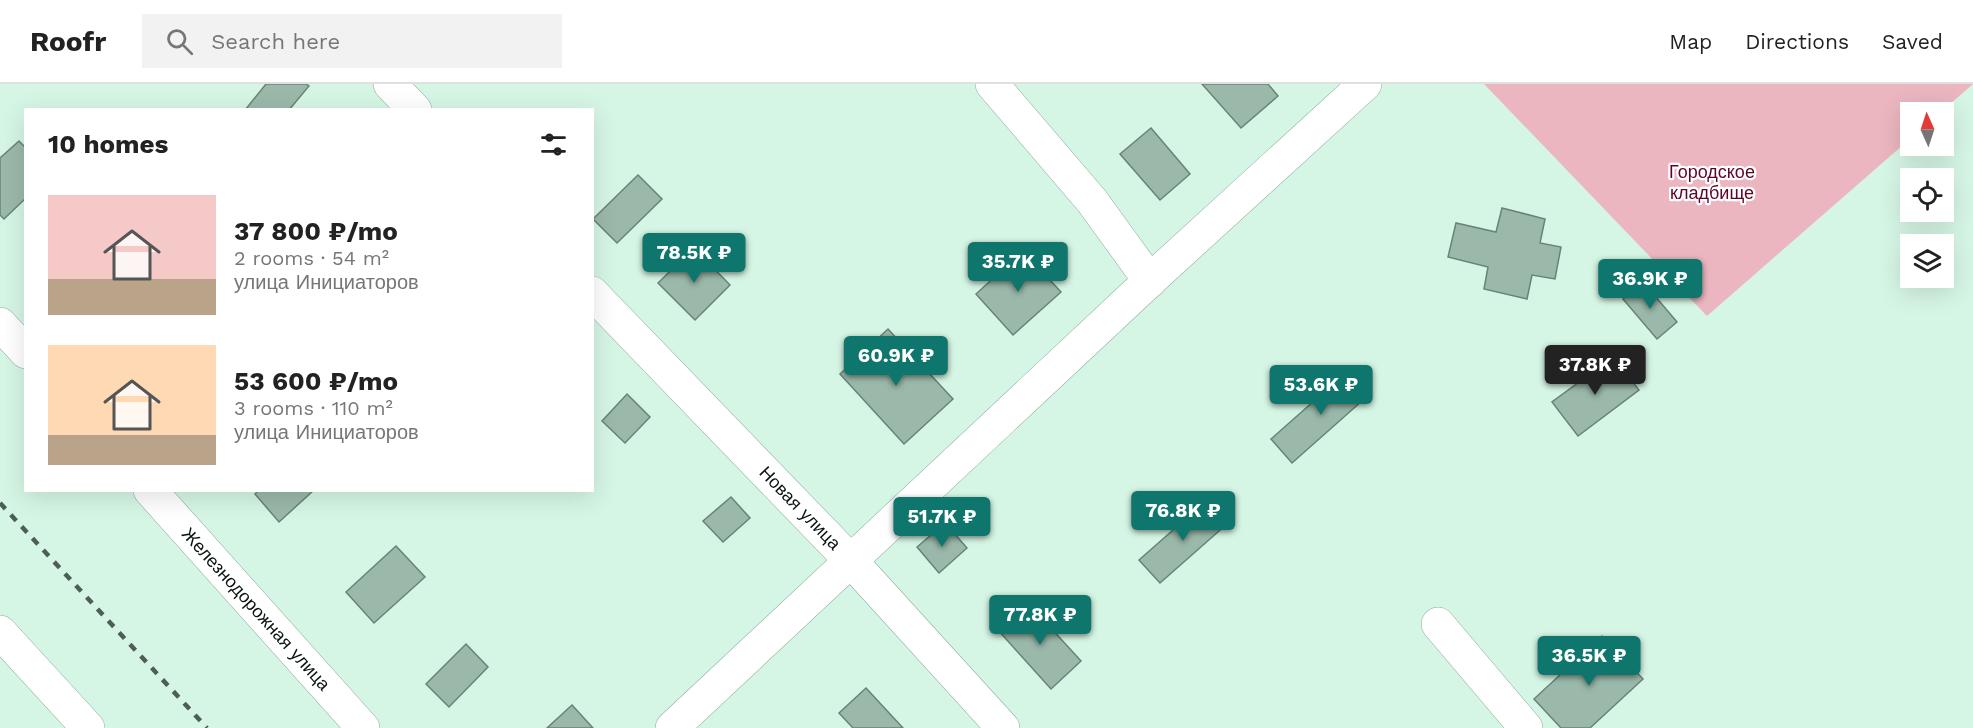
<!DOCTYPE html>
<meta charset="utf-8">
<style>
body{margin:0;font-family:"Work Sans",sans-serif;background:#f2f2f2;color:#222;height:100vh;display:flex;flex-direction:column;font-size:22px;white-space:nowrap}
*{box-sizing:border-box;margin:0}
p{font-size:20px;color:#767676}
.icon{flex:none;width:33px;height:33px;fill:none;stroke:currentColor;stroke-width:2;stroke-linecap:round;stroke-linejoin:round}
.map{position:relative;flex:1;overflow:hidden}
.drawer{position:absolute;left:24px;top:24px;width:570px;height:384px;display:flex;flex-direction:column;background:#fff;border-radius:0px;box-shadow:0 6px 24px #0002}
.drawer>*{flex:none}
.needle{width:39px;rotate:357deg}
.controls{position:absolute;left:1900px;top:18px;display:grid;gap:12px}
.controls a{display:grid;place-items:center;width:54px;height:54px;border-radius:0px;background:#fff;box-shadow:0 6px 24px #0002;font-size:30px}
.price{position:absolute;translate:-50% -51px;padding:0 14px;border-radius:6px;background:#0f766e;color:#fff;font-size:20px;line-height:39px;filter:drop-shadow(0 2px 3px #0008)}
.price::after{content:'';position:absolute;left:50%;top:36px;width:18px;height:14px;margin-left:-9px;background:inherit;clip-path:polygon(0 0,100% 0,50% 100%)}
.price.on{background:#222;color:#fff}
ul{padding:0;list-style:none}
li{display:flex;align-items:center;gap:18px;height:150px;padding:0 24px}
li span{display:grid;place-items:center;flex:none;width:168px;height:120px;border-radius:0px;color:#555}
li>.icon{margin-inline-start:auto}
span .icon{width:72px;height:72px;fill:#fffc;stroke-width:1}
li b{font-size:26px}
h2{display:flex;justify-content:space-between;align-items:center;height:72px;padding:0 24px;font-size:26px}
header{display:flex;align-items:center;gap:36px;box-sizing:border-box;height:84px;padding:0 30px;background:#fff;border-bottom:2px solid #e0e0e0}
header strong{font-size:28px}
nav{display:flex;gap:33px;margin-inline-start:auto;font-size:21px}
.search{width:420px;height:54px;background:#f2f2f2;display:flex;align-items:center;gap:15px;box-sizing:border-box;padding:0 21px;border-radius:0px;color:#767676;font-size:22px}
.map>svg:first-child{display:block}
.green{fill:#ebb6c0}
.building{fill:#9bb9aa;stroke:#688476;stroke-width:1.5}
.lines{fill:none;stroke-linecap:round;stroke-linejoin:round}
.minor-casing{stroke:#8eac9d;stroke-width:34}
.minor{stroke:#fff;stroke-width:33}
.rail{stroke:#4c5e55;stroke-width:4.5;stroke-dasharray:8 8;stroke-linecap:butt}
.labels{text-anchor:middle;stroke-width:4.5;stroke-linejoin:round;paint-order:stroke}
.park-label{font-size:18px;fill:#5e0427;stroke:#fff}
.street-label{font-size:18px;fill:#0a1510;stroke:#fff}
</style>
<header>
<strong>Roofr</strong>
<div class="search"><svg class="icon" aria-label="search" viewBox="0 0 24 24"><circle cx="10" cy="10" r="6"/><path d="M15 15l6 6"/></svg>Search here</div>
<nav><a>Map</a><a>Directions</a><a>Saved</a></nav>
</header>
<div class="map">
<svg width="1973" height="644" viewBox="0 0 1973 644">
<rect width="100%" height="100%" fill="#d6f6e5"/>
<!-- green -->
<path class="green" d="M 1484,0 L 1973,0 L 1941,28 L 1911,28 L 1911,54 L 1707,232 Z"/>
<!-- building -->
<g class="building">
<path d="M 266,0 L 306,0 L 309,2 L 289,26 L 245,26 Z"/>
<path d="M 1202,0 L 1268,0 L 1278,12 L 1241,44 Z"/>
<path d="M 1151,44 L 1190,90 L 1160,116 L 1120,70 Z"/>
<path d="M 19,57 L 26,64 L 26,114 L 4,135 L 0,131 L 0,74 Z"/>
<path d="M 638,91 L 662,115 L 617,159 L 593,135 Z"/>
<path d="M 1502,124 L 1545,135 L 1540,159 L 1561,163 L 1555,195 L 1532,191 L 1527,215 L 1484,205 L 1488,183 L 1448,173 L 1456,139 L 1496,148 Z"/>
<path d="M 694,164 L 730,201 L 695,236 L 658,199 Z"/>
<path d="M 1023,167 L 1061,208 L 1013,251 L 976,210 Z"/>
<path d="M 1643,198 L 1677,238 L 1657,255 L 1623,215 Z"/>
<path d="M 888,245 L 953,315 L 904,360 L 840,290 Z"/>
<path d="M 1613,273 L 1639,306 L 1578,352 L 1552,318 Z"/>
<path d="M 1350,285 L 1371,309 L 1292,379 L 1271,355 Z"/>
<path d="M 627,310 L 650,333 L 625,359 L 602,337 Z"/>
<path d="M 259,406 L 314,406 L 279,438 L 255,410 Z"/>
<path d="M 731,413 L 750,434 L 723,458 L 703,437 Z"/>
<path d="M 1206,417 L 1227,440 L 1160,499 L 1139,476 Z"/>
<path d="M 945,439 L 967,464 L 939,489 L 917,463 Z"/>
<path d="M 396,462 L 425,493 L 374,539 L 346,508 Z"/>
<path d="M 1028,519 L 1081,577 L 1051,605 L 998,546 Z"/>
<path d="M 1602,552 L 1643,595 L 1590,644 L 1561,644 L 1534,615 Z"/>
<path d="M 466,560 L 488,583 L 449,623 L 426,600 Z"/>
<path d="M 866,604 L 903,644 L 853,644 L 839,629 Z"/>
<path d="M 572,621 L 593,644 L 547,644 Z"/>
</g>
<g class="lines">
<defs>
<g id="minor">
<path d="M 390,0 L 415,26"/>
<path d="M 992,0 L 1092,117 L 1150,197"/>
<path d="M 592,209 L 851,477 L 1003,644"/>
<path d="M 0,240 L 26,268"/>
<path d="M 150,406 L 363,644"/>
<path d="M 1438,540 L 1526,644"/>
<path d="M 0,548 L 88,644"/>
<path d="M 672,644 L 1158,189 L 1365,0"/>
</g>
</defs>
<!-- minor casing -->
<use href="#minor" class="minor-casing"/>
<!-- minor -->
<use href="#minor" class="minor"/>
<!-- rail -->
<path class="rail" d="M 0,419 L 207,644"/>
</g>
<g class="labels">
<!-- park labels -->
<g class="park-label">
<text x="1712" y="94">Городское<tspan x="1712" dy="21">кладбище</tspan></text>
</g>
<!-- street labels -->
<g class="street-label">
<text transform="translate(800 424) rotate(46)" y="6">Новая улица</text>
<text transform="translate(256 525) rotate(48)" y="6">Железнодорожная улица</text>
</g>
</g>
</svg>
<div class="controls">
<a><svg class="needle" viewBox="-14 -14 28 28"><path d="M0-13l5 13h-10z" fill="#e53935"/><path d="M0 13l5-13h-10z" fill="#767676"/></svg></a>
<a><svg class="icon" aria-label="locate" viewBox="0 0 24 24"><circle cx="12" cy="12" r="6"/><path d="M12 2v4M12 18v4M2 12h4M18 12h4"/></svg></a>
<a><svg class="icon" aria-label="layers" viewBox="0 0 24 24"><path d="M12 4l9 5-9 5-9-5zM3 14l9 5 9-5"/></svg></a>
</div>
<b class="price" style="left:694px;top:200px">78.5K ₽</b>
<b class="price" style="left:1018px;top:209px">35.7K ₽</b>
<b class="price" style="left:1650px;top:226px">36.9K ₽</b>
<b class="price" style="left:896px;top:303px">60.9K ₽</b>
<b class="price on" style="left:1595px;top:312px">37.8K ₽</b>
<b class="price" style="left:1321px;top:332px">53.6K ₽</b>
<b class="price" style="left:1183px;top:458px">76.8K ₽</b>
<b class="price" style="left:942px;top:464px">51.7K ₽</b>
<b class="price" style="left:1040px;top:562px">77.8K ₽</b>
<b class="price" style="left:1589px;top:603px">36.5K ₽</b>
<section class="drawer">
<h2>10 homes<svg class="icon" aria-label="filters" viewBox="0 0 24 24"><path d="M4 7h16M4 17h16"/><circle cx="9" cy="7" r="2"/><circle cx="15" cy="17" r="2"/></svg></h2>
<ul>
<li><span style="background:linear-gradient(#f6c9c9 70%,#b9a48a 0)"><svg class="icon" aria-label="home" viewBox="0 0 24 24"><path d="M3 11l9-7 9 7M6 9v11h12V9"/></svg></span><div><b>37 800 ₽/mo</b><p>2 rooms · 54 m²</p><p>улица Инициаторов</p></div></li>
<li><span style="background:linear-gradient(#ffd9b3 75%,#b9a48a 0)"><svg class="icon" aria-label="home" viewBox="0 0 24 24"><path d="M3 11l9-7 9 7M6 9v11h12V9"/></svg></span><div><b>53 600 ₽/mo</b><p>3 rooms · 110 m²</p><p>улица Инициаторов</p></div></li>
</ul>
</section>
</div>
